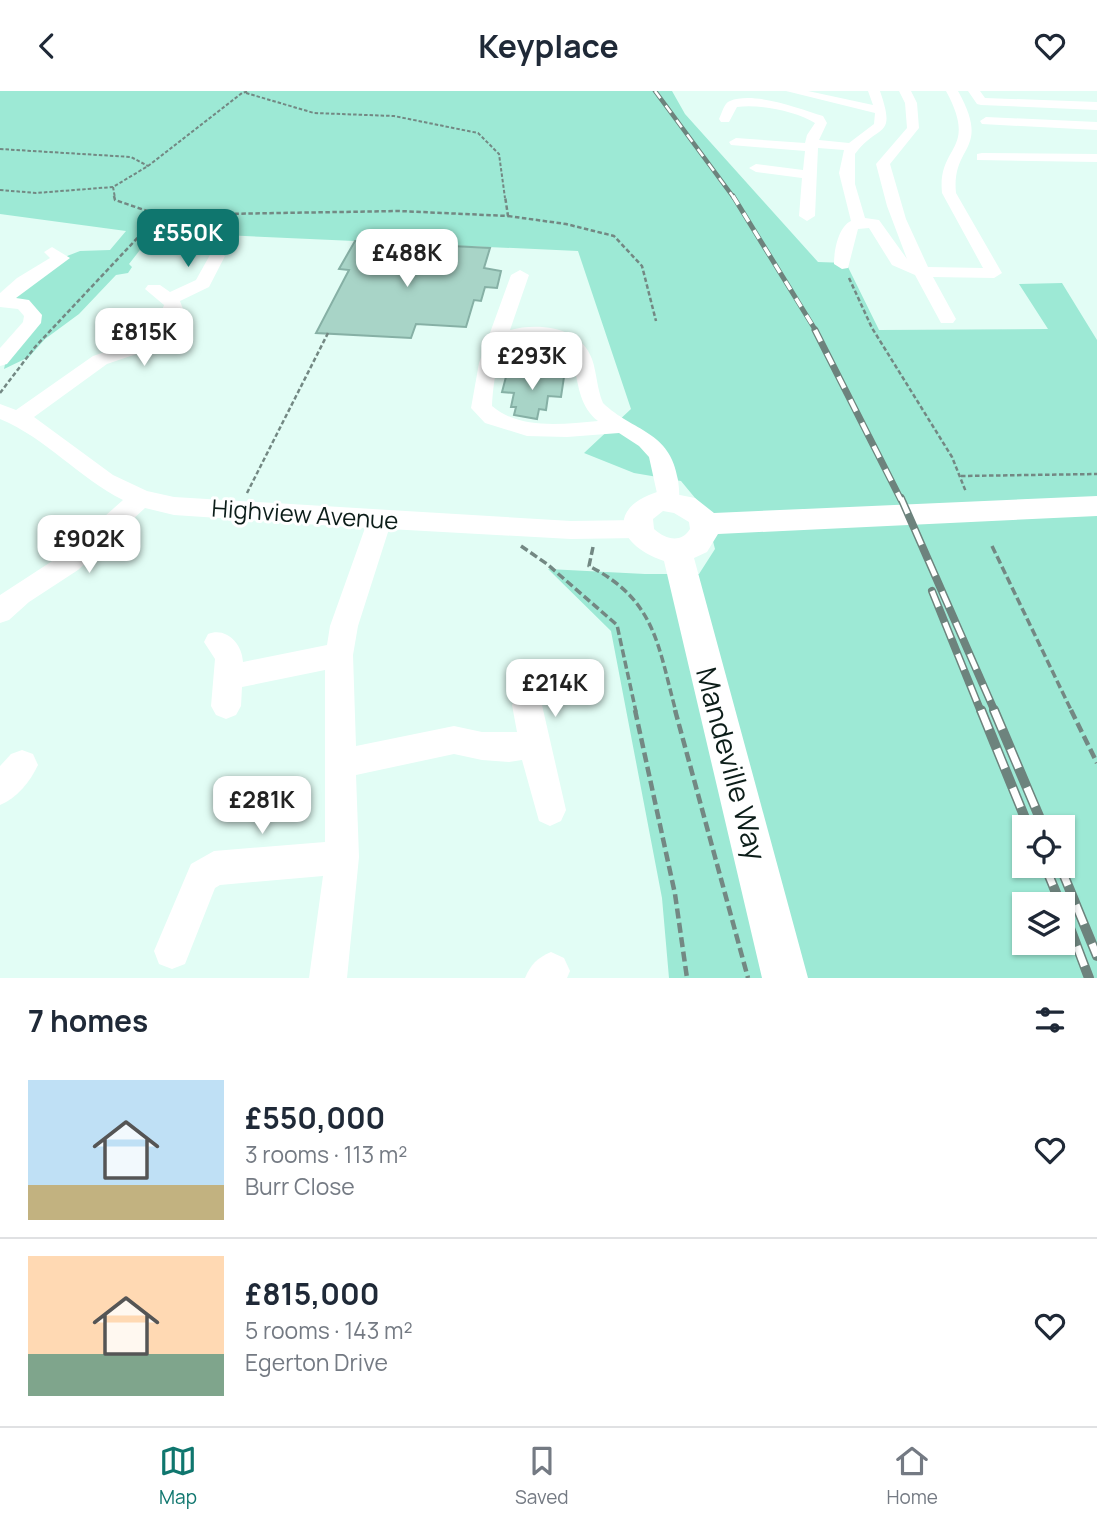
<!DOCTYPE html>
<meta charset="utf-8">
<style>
body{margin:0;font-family:Manrope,sans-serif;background:#f6f6f7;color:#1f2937;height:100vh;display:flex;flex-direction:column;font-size:26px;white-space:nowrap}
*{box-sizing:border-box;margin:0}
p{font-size:23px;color:#747a83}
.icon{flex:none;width:38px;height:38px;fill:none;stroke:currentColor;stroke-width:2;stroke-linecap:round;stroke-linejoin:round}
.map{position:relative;height:887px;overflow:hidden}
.panel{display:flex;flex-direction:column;background:#fff;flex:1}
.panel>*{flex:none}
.fabs{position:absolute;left:1012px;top:724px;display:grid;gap:14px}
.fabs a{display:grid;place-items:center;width:63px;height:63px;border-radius:0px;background:#fff;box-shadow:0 2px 5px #0004;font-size:35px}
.price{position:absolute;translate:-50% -60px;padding:0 16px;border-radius:14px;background:#fff;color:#222;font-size:23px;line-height:46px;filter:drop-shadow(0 2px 4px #0008)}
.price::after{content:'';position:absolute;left:50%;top:42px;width:21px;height:16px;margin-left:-10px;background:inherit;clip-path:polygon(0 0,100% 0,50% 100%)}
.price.current{background:#0f766e;color:#fff}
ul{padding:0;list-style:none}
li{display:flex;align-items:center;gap:21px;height:175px;padding:0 28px}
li+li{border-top:2px solid #e0e1e3}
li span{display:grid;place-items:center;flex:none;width:196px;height:140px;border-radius:0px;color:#555}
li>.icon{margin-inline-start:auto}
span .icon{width:84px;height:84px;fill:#fffc;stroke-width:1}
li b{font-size:30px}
h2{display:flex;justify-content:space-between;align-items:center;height:84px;padding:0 28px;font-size:30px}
header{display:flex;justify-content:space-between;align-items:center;height:91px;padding:0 28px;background:#fff;font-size:32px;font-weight:700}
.tabs{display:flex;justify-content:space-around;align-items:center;height:98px;border-top:2px solid #e0e1e3;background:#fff;font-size:19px;color:#747a83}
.tabs a{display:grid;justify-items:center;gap:4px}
.tabs .current{color:#0f766e}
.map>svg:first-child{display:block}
.green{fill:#9de9d5;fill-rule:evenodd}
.building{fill:#a8d4c7;stroke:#86b0a5;stroke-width:2}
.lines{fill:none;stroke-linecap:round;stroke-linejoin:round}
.path-far3{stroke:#738883;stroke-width:2;stroke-dasharray:3.5 2;stroke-linecap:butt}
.path-far2{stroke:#738883;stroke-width:2.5;stroke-dasharray:4.5 2.5;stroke-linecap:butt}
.path-far1{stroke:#738883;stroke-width:3.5;stroke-dasharray:8 3.5;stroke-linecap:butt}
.path{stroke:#738883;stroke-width:4.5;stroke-dasharray:10 4.5;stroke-linecap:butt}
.minor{fill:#fff;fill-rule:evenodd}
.major{fill:#fff;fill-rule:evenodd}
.rail-far4-casing{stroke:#6d837d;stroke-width:4.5}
.rail-far3-casing{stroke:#6d837d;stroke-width:5}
.rail-far2-casing{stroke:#6d837d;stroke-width:7}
.rail-far1-casing{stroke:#6d837d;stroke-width:8}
.rail-casing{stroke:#6d837d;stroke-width:10}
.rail-far4{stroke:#fff;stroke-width:2.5;stroke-dasharray:9;stroke-linecap:butt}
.rail-far3{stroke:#fff;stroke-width:3.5;stroke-dasharray:10;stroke-linecap:butt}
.rail-far2{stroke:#fff;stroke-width:4.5;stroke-dasharray:13;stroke-linecap:butt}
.rail-far1{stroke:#fff;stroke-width:5;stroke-dasharray:17;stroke-linecap:butt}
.rail{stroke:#fff;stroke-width:7;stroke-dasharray:21;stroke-linecap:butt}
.labels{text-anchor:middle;stroke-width:6;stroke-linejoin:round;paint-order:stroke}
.street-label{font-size:24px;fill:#0c1d19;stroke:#fff}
.near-street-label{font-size:28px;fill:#0c1d19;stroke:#fff}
</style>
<header><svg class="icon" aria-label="back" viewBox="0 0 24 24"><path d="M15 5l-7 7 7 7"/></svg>Keyplace<svg class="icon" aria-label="heart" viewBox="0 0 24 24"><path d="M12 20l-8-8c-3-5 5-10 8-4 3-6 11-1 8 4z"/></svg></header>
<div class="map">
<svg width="1097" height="887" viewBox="0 0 1097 887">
<rect width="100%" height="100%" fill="#e2fdf5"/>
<!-- green -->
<path class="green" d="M 0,0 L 672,0 L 685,23 L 818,171 L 846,172 L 879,239 L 1048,238 L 1019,193 L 1062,192 L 1097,249 L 1097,887 L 669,887 L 662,807 L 611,540 L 548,478 L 645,483 L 699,483 L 715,458 L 705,419 L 681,390 L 634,382 L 584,362 L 631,318 L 578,160 L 154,141 L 129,173 L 132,176 L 128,182 L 116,184 L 79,223 L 45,248 L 29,266 L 4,278 L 8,259 L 33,224 L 2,210 L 62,167 L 80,160 L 110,159 L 126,140 L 0,123 ZM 1024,737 L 1062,737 L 1062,775 L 1024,775 ZM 1024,814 L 1062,814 L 1062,852 L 1024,852 Z"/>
<!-- building -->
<g class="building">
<path d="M 355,150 L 490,157 L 484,177 L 501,180 L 497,197 L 485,196 L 481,210 L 474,209 L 466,236 L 416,233 L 411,247 L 316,242 L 349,179 L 339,178 Z"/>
<path d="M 507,282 L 564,286 L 561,306 L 548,305 L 546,319 L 539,318 L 537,328 L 514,324 L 516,316 L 511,316 L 514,302 L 502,301 Z"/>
</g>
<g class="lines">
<!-- path-far3 -->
<g class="path-far3">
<path d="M 246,2 L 314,22 L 394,25 L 478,42 L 499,63 L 505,107"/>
<path d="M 0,58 L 131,66 L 148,75"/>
<path d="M 113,96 L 115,107"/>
<path d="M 0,99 L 36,102 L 113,96 L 148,75 L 242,2 L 249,0"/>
</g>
<!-- path-far2 -->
<g class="path-far2">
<path d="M 114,105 L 115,109 L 159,124 L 399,120 L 508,125 L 505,105"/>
<path d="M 508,125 L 566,133 L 614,145 L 642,175 L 656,230"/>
<path d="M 849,187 L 872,237 L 952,366 L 966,401"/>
<path d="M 0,302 L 35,256 L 159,124"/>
<path d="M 961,385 L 1097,383"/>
<path d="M 247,402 L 328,242"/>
</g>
<!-- path-far1 -->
<g class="path-far1">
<path d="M 521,455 L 547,473 L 617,534 L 636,621"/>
<path d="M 992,455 L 1072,621"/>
<path d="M 593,456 L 589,475 C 656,509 658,555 676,621"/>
</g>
<!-- path -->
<g class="path">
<path d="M 635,619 L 675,803 L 687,887"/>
<path d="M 675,619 L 748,887"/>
<path d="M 1071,619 L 1097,672"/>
</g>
<!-- minor -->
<g class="minor">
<path d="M 786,0 L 808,0 L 873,14 L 868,0 L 880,0 C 897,49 878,32 855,63 L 855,93 L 865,127 L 879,129 L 907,168 L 887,115 L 876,73 L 907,37 L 905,12 L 899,0 L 911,0 L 917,12 L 919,37 L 890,73 L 906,128 L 928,176 L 983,177 L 942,102 C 937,53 979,61 946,0 L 958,0 C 992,61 951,53 956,102 L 1002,182 L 994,187 L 933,186 L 956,228 L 953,232 L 941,232 L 915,184 L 892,174 L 869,137 L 858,138 L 848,177 L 842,178 L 834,173 C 834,160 838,136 851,130 L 839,82 L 844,59 L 818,57 L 815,125 L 807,130 L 799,125 L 802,87 L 756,81 L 749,77 L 756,73 L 803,79 L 805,60 L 731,54 L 729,51 L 736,47 L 805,52 L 807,44 L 815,32 C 795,20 761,13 737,16 L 729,31 L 721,31 L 719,28 C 722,22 724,12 730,10 C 754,0 800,18 823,25 L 827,32 L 819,49 L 849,52 L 874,33 L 875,22 Z"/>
<path d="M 968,0 L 980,0 L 985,7 L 1097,11 L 1097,19 L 981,14 L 977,13 Z"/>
<path d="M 986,26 L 1097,31 L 1097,39 L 982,33 L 980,30 Z"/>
<path d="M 982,62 L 1097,63 L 1097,71 L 977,69 L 977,63 Z"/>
<path d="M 52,156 L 70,167 L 16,207 L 29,209 L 42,224 L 41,232 L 7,273 L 0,275 L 0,257 L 23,231 L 24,225 L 18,218 L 0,216 L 0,202 L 17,187 L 50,167 L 44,161 Z"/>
<path d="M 217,160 L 225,165 L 209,196 L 180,210 L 183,218 L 171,242 L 157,256 L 107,273 L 34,326 L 113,384 L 147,400 L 174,406 L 571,430 L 638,429 L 647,432 L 650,438 L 647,444 L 638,447 L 571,448 L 389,438 L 358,535 L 353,564 L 356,655 L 454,635 L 482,641 L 517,641 L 512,614 L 517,605 L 527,601 L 537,605 L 542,614 L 566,719 L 561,730 L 550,735 L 539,730 L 522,669 L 509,671 L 482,669 L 454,663 L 356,684 L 359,766 L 347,887 L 309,887 L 323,785 L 220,794 L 215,797 L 185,873 L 172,878 L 159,873 L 154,860 L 191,773 L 214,760 L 325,751 L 325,579 L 242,596 L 241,615 L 236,624 L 226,628 L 216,624 L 211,615 L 215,568 L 204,551 L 208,543 C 226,536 242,552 243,571 L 327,554 L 330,535 L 365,437 L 174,424 L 145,417 L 78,479 L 29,511 L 9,529 L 0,532 L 0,504 L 60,465 L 123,409 C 79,387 46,347 0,328 L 0,313 L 16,319 L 93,265 L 143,248 L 156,235 L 164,214 L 145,198 L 148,194 L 160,194 L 170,201 L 196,189 L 211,162 Z"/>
<path d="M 520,179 L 529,184 L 510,239 C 539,231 581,236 592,268 C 597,283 597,298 603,312 C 633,341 670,339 678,389 C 679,398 681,408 676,416 L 668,419 L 660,416 L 649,366 L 639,355 L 619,342 L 567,346 L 527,345 L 485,332 L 471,317 L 479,272 L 511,184 ZM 533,246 C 594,250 562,301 598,330 C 563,333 520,339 492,315 C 494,284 497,250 533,246 Z"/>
<path d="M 22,659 L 33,663 L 38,674 C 30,691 17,707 0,714 L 0,675 L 11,663 Z"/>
<path d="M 551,861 L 564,867 L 570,880 L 567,887 L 525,887 C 531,873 537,867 551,861 Z"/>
</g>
<!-- major -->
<path class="major" d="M 660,400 L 695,407 L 714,422 L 1097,405 L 1097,425 L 718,443 L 707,461 L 694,467 L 808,887 L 762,887 L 664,470 C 616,454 606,416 660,400 ZM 663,420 L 674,422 L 689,431 L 690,438 C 681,453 665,448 654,438 L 653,428 Z"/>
<defs>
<path id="rail-far4" d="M 655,0 L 734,107"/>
<path id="rail-far3" d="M 733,105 L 816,240"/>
<path id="rail-far2" d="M 815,239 L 901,409"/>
<g id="rail-far1">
<path d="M 901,407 L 995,621"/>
<path d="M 932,500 L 981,621"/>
</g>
<g id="rail">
<path d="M 981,619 L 1029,737"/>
<path d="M 994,619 L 1044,737"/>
<path d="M 1045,775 L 1061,814"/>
<path d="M 1060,775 L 1097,865"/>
<path d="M 1062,816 L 1089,887"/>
</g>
</defs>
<!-- rail-far4 casing -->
<use href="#rail-far4" class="rail-far4-casing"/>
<!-- rail-far3 casing -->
<use href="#rail-far3" class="rail-far3-casing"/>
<!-- rail-far2 casing -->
<use href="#rail-far2" class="rail-far2-casing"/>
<!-- rail-far1 casing -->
<use href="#rail-far1" class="rail-far1-casing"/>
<!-- rail casing -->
<use href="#rail" class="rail-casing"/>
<!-- rail-far4 -->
<use href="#rail-far4" class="rail-far4"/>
<!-- rail-far3 -->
<use href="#rail-far3" class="rail-far3"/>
<!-- rail-far2 -->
<use href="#rail-far2" class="rail-far2"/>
<!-- rail-far1 -->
<use href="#rail-far1" class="rail-far1"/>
<!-- rail -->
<use href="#rail" class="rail"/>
</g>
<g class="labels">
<!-- street labels -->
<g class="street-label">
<text transform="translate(305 424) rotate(4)" y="8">Highview Avenue</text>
</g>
<!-- near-street labels -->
<g class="near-street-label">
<text transform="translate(731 673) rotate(75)" y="10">Mandeville Way</text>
</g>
</g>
</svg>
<div class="fabs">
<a><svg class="icon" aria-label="locate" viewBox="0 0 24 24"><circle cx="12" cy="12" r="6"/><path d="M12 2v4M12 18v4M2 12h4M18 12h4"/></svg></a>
<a><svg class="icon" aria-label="layers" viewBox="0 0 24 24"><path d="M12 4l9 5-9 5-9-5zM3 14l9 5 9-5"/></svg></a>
</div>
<b class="price current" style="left:188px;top:178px">£550K</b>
<b class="price" style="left:407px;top:198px">£488K</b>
<b class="price" style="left:144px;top:277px">£815K</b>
<b class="price" style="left:532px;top:301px">£293K</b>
<b class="price" style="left:89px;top:484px">£902K</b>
<b class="price" style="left:555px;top:628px">£214K</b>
<b class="price" style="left:262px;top:745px">£281K</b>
</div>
<section class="panel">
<h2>7 homes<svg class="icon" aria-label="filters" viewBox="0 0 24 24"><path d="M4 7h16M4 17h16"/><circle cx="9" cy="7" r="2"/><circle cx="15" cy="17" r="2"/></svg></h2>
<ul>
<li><span style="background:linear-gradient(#bfe0f5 75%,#c2b280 0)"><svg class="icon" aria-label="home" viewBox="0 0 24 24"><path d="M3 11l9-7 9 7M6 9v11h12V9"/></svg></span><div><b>£550,000</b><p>3 rooms · 113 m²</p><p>Burr Close</p></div><svg class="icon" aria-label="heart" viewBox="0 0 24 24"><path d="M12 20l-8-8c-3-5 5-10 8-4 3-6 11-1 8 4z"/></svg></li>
<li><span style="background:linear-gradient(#ffd9b3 70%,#7fa58c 0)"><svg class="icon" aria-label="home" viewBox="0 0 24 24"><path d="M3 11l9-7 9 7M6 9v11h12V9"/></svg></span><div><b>£815,000</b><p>5 rooms · 143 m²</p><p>Egerton Drive</p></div><svg class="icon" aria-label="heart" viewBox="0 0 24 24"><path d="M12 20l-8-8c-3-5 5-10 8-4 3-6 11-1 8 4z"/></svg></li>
</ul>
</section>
<nav class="tabs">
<a class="current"><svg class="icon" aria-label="map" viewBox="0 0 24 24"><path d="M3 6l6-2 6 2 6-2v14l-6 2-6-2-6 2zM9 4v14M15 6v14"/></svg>Map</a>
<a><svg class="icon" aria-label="saved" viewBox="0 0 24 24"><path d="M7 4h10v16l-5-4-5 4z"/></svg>Saved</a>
<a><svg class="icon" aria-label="home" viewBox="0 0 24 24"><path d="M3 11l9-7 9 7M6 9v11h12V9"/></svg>Home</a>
</nav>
